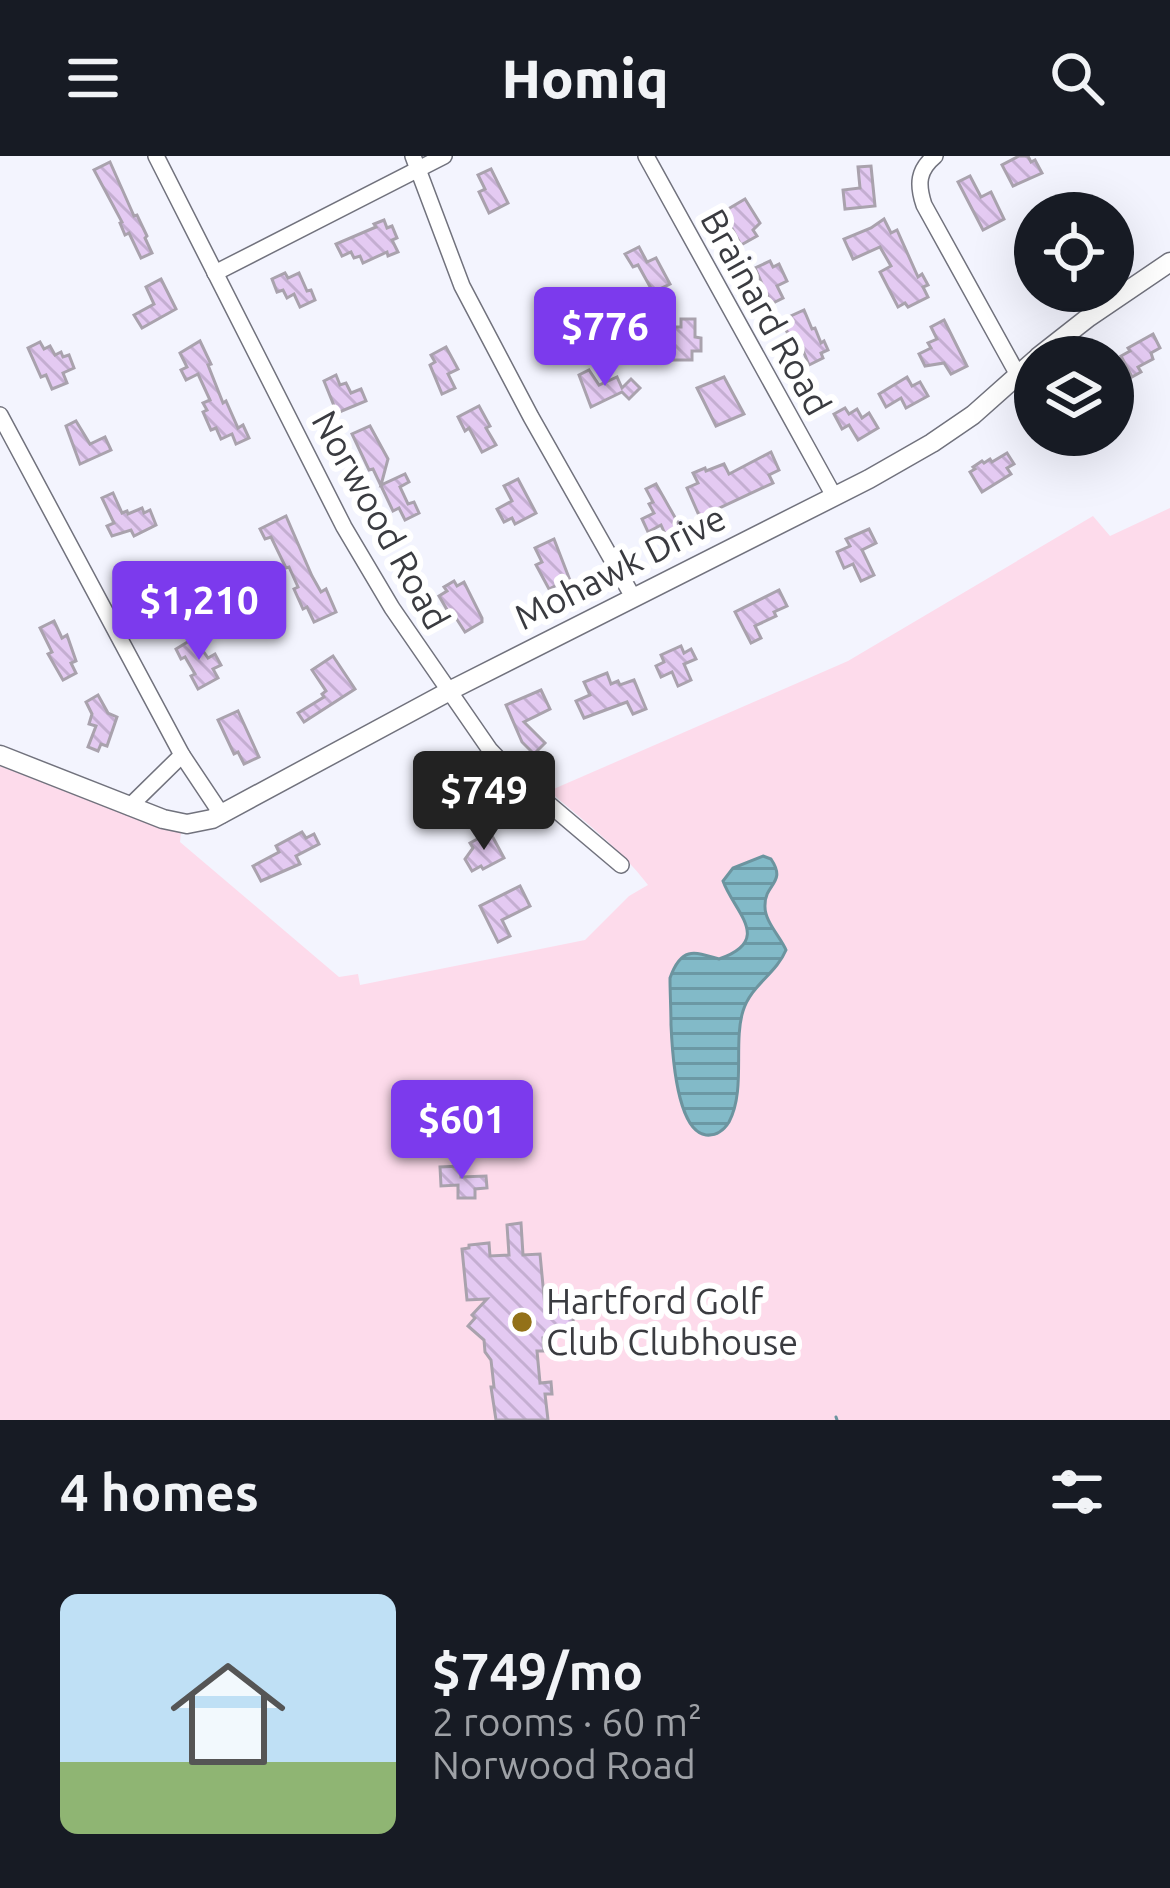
<!DOCTYPE html>
<meta charset="utf-8">
<style>
body{margin:0;font-family:Ubuntu,sans-serif;background:#242831;color:#f1f3f6;height:100vh;display:flex;flex-direction:column;font-size:45px;white-space:nowrap}
*{box-sizing:border-box;margin:0}
p{font-size:39px;color:#9ea1a6}
.icon{flex:none;width:66px;height:66px;fill:none;stroke:currentColor;stroke-width:2;stroke-linecap:round;stroke-linejoin:round}
.map{position:relative;height:1264px;overflow:hidden}
.details{display:flex;flex-direction:column;background:#171b24;flex:1}
.details>*{flex:none}
.fabs{position:absolute;left:1014px;top:36px;display:grid;gap:24px}
.fabs a{display:grid;place-items:center;width:120px;height:120px;border-radius:50%;background:#171b24;box-shadow:0 12px 48px #0002;font-size:60px}
.price{position:absolute;translate:-50% -102px;padding:0 27px;border-radius:12px;background:#7c3aed;color:#fff;font-size:39px;line-height:78px;filter:drop-shadow(0 3px 6px #0008)}
.price::after{content:'';position:absolute;left:50%;top:72px;width:36px;height:27px;margin-left:-18px;background:inherit;clip-path:polygon(0 0,100% 0,50% 100%)}
.price.current{background:#222;color:#fff}
ul{padding:0;list-style:none}
li{display:flex;align-items:center;gap:36px;height:300px;padding:0 60px}
li span{display:grid;place-items:center;flex:none;width:336px;height:240px;border-radius:18px;color:#555}
li>.icon{margin-inline-start:auto}
span .icon{width:144px;height:144px;fill:#fffc;stroke-width:1}
li b{font-size:51px}
h2{display:flex;justify-content:space-between;align-items:center;height:144px;padding:0 60px;font-size:51px}
header{display:flex;justify-content:space-between;align-items:center;height:156px;padding:0 60px;background:#171b24;font-size:54px;font-weight:800}
.map>svg:first-child{display:block}
.green{fill:#fddbeb}
.water{fill:url(#water-rules);stroke:#6c949f;stroke-width:3}
.lines{fill:none;stroke-linecap:round;stroke-linejoin:round}
.stream{stroke:#6c949f;stroke-width:3}
.building{fill:url(#building-back-hatch);stroke:#a9a2ad;stroke-width:3}
.minor-casing{stroke:#71727d;stroke-width:18}
.tertiary-casing{stroke:#71727d;stroke-width:21}
.minor{stroke:#fff;stroke-width:15}
.tertiary{stroke:#fff;stroke-width:18}
.poi-dot{fill:#937119;stroke:#fff;stroke-width:4.5}
.labels{text-anchor:middle;stroke-width:12;stroke-linejoin:round;paint-order:stroke}
.street-label{font-size:36px;fill:#3a3b40;stroke:#fff}
.poi-label{font-size:36px;fill:#3a3b40;stroke:#fff;text-anchor:start}
</style>
<header><svg class="icon" aria-label="menu" viewBox="0 0 24 24"><path d="M4 6h16M4 12h16M4 18h16"/></svg>Homiq<svg class="icon" aria-label="search" viewBox="0 0 24 24"><circle cx="10" cy="10" r="6"/><path d="M15 15l6 6"/></svg></header>
<div class="map">
<svg width="1170" height="1264" viewBox="0 0 1170 1264">
<defs>
<pattern id="water-rules" width="6" height="5" patternUnits="userSpaceOnUse" patternTransform="scale(3)"><rect width="6" height="5" fill="#82bac8"/><path d="M0 2.5h6" fill="none" stroke="#6b98a4"/></pattern>
<pattern id="building-back-hatch" width="6" height="6" patternUnits="userSpaceOnUse" patternTransform="scale(3)"><rect width="6" height="6" fill="#e4caf2"/><path d="M-1 5l2 2M0 0l6 6M5-1l2 2" fill="none" stroke="#c4aed1"/></pattern>
</defs>
<rect width="100%" height="100%" fill="#f3f4fe"/>
<!-- green -->
<path class="green" d="M 1170,352 L 1170,1264 L 0,1264 L 0,610 L 152,669 L 181,677 L 180,686 L 339,821 L 358,818 L 360,829 L 585,784 L 629,740 L 648,729 C 620,692 584,665 549,635 L 848,505 L 1093,360 L 1110,380 Z"/>
<!-- water -->
<path class="water" d="M 763,700 L 771,703 C 787,727 765,727 765,749 C 764,765 780,780 786,794 C 776,818 751,829 743,855 C 733,887 746,934 729,966 C 724,974 716,980 706,979 C 676,975 672,892 671,869 C 671,853 670,837 670,822 C 681,791 693,795 719,803 C 774,784 734,756 723,725 L 733,712 Z"/>
<g class="lines">
<!-- stream -->
<path class="stream" d="M 836,1261 L 837,1264"/>
</g>
<!-- building -->
<g class="building">
<path d="M 1019,0 L 1028,0 L 1031,6 L 1035,4 L 1042,17 L 1013,30 L 1002,9 Z"/>
<path d="M 110,6 L 134,60 L 137,59 L 147,80 L 145,82 L 152,97 L 141,102 L 129,77 L 125,79 L 120,67 L 122,66 L 94,14 Z"/>
<path d="M 871,10 L 875,50 L 845,53 L 843,34 L 860,32 L 858,11 Z"/>
<path d="M 491,13 L 508,47 L 489,57 L 479,36 L 485,33 L 478,19 Z"/>
<path d="M 970,20 L 981,41 L 991,36 L 1004,63 L 983,74 L 958,26 Z"/>
<path d="M 745,43 L 760,67 L 753,74 L 757,80 L 741,89 L 723,56 Z"/>
<path d="M 884,63 L 891,77 L 897,74 L 918,121 L 922,118 L 928,129 L 923,131 L 928,141 L 908,151 L 905,147 L 898,151 L 880,116 L 891,110 L 880,91 L 853,103 L 844,83 L 871,72 Z"/>
<path d="M 384,64 L 387,72 L 392,70 L 397,82 L 392,84 L 398,96 L 388,100 L 387,96 L 363,107 L 360,100 L 354,102 L 351,96 L 342,100 L 336,88 L 376,71 L 374,68 Z"/>
<path d="M 639,91 L 647,106 L 656,102 L 670,128 L 653,136 L 638,109 L 633,111 L 625,98 Z"/>
<path d="M 770,105 L 773,111 L 779,108 L 787,125 L 777,130 L 783,142 L 771,148 L 755,112 Z"/>
<path d="M 285,117 L 288,122 L 299,117 L 307,135 L 311,134 L 315,144 L 300,151 L 294,138 L 287,142 L 283,134 L 277,136 L 272,123 Z"/>
<path d="M 161,123 L 176,153 L 142,172 L 134,159 L 154,148 L 146,131 Z"/>
<path d="M 804,154 L 812,173 L 815,172 L 821,187 L 824,185 L 828,194 L 821,197 L 823,202 L 809,209 L 797,180 L 790,183 L 782,164 Z"/>
<path d="M 681,163 L 695,163 L 695,181 L 701,182 L 701,195 L 692,195 L 692,204 L 673,204 L 671,171 L 681,171 Z"/>
<path d="M 944,164 L 967,210 L 951,218 L 944,207 L 925,210 L 919,198 L 931,192 L 928,187 L 937,183 L 931,171 Z"/>
<path d="M 1153,178 L 1160,192 L 1151,197 L 1153,203 L 1138,211 L 1141,216 L 1132,221 L 1121,200 L 1130,195 L 1128,192 Z"/>
<path d="M 200,185 L 211,208 L 208,209 L 223,247 L 226,245 L 238,272 L 243,269 L 249,282 L 236,288 L 232,278 L 221,283 L 216,272 L 211,274 L 203,256 L 207,254 L 203,247 L 210,244 L 198,218 L 186,224 L 181,214 L 187,211 L 180,197 Z"/>
<path d="M 40,186 L 44,193 L 50,190 L 55,199 L 61,196 L 63,201 L 69,199 L 74,212 L 63,217 L 67,227 L 52,233 L 46,219 L 41,221 L 28,192 Z"/>
<path d="M 446,191 L 458,213 L 448,218 L 455,232 L 442,238 L 430,209 L 435,206 L 431,199 Z"/>
<path d="M 589,214 L 599,229 L 617,221 L 622,232 L 631,223 L 640,232 L 629,243 L 622,236 L 591,251 L 579,219 Z"/>
<path d="M 336,219 L 340,229 L 346,227 L 351,237 L 361,233 L 366,245 L 337,257 L 324,225 Z"/>
<path d="M 724,221 L 744,258 L 716,270 L 697,232 Z"/>
<path d="M 907,221 L 912,230 L 920,226 L 928,240 L 906,252 L 901,242 L 886,251 L 879,238 Z"/>
<path d="M 479,250 L 490,270 L 486,272 L 496,289 L 482,296 L 469,272 L 465,275 L 458,261 Z"/>
<path d="M 845,252 L 849,258 L 857,253 L 862,262 L 869,257 L 878,272 L 858,284 L 849,269 L 842,273 L 834,258 Z"/>
<path d="M 76,265 L 90,288 L 105,281 L 111,294 L 80,308 L 66,270 Z"/>
<path d="M 370,270 L 388,303 L 381,329 L 405,318 L 409,326 L 400,331 L 408,348 L 414,346 L 419,357 L 405,364 L 399,352 L 393,355 L 373,313 L 369,314 L 352,278 Z"/>
<path d="M 771,296 L 779,314 L 769,319 L 773,327 L 713,355 L 714,358 L 701,364 L 687,332 L 698,327 L 693,317 L 705,312 L 706,315 L 724,308 L 729,318 Z"/>
<path d="M 1007,297 L 1014,308 L 1007,312 L 1011,318 L 982,336 L 970,316 L 975,313 L 973,311 L 982,305 L 984,307 L 990,303 L 992,306 Z"/>
<path d="M 518,323 L 536,357 L 515,368 L 512,362 L 504,366 L 497,353 L 512,345 L 504,330 Z"/>
<path d="M 656,328 L 681,372 L 666,380 L 661,369 L 648,376 L 642,363 L 654,357 L 649,348 L 653,346 L 646,333 Z"/>
<path d="M 113,337 L 122,357 L 127,355 L 128,358 L 142,352 L 144,357 L 150,354 L 156,369 L 134,380 L 131,374 L 112,380 L 107,370 L 114,367 L 102,342 Z"/>
<path d="M 286,360 L 312,420 L 321,436 L 326,433 L 336,456 L 314,466 L 307,451 L 303,453 L 294,433 L 298,431 L 289,411 L 286,412 L 271,381 L 265,383 L 260,373 Z"/>
<path d="M 869,373 L 876,387 L 862,394 L 874,419 L 861,425 L 853,408 L 844,412 L 837,396 L 850,390 L 846,383 Z"/>
<path d="M 554,383 L 571,427 L 559,433 L 557,429 L 549,433 L 536,409 L 542,406 L 535,392 Z"/>
<path d="M 155,407 L 177,448 L 167,453 L 163,445 L 152,451 L 137,424 L 148,418 L 145,412 Z"/>
<path d="M 454,425 L 457,430 L 464,426 L 482,462 L 482,466 L 465,476 L 456,462 L 453,464 L 439,440 L 447,435 L 444,431 Z"/>
<path d="M 779,434 L 787,450 L 774,456 L 776,460 L 755,470 L 761,482 L 751,487 L 735,456 Z"/>
<path d="M 54,465 L 62,482 L 67,479 L 76,505 L 71,507 L 76,517 L 63,524 L 48,498 L 52,496 L 40,472 Z"/>
<path d="M 194,482 L 208,502 L 215,498 L 221,509 L 213,513 L 218,522 L 198,533 L 191,520 L 195,518 L 185,501 L 181,503 L 176,493 Z"/>
<path d="M 681,490 L 684,497 L 691,493 L 696,503 L 684,508 L 691,524 L 678,530 L 672,516 L 661,521 L 656,510 L 664,506 L 661,499 Z"/>
<path d="M 333,500 L 355,533 L 304,566 L 298,557 L 324,541 L 322,538 L 326,535 L 312,514 Z"/>
<path d="M 607,517 L 611,528 L 618,525 L 620,529 L 634,524 L 646,553 L 633,558 L 627,546 L 584,562 L 576,545 L 590,539 L 584,526 Z"/>
<path d="M 541,534 L 550,553 L 524,566 L 545,587 L 534,598 L 522,586 L 506,549 Z"/>
<path d="M 98,539 L 108,557 L 117,561 L 107,590 L 101,588 L 98,595 L 88,591 L 96,570 L 89,568 L 92,558 L 86,546 Z"/>
<path d="M 238,555 L 259,601 L 244,608 L 238,596 L 234,598 L 218,564 Z"/>
<path d="M 436,600 L 460,643 L 449,649 L 446,648 L 429,618 L 423,621 L 417,611 Z"/>
<path d="M 302,676 L 306,682 L 314,678 L 319,688 L 296,700 L 300,708 L 261,725 L 253,710 L 279,696 L 276,690 Z"/>
<path d="M 490,676 L 504,702 L 483,713 L 481,710 L 472,715 L 465,703 L 473,692 L 470,687 Z"/>
<path d="M 520,730 L 530,750 L 502,764 L 510,780 L 498,786 L 480,750 Z"/>
<path d="M 460,1010 L 461,1021 L 486,1020 L 487,1032 L 475,1033 L 475,1042 L 458,1042 L 458,1029 L 441,1030 L 440,1011 Z"/>
<path d="M 521,1067 L 523,1099 L 540,1098 L 545,1151 L 572,1149 L 574,1175 L 546,1177 L 546,1182 L 543,1182 L 544,1195 L 537,1195 L 540,1227 L 551,1226 L 552,1238 L 545,1238 L 548,1264 L 496,1264 L 491,1231 L 494,1231 L 491,1204 L 485,1196 L 484,1184 L 468,1170 L 475,1162 L 472,1159 L 487,1143 L 467,1144 L 462,1093 L 469,1092 L 469,1089 L 489,1087 L 490,1100 L 509,1099 L 507,1069 Z"/>
</g>
<g class="lines">
<defs>
<g id="minor">
<path d="M 156,0 L 344,371 L 392,452 L 490,594 L 511,616 L 621,709"/>
<path d="M 413,0 L 462,130 L 531,261 L 633,441"/>
<path d="M 646,0 L 834,340"/>
<path d="M 935,0 C 918,14 917,28 924,49 L 1018,219"/>
<path d="M 215,117 L 444,0"/>
<path d="M 0,259 L 182,599 L 222,659"/>
<path d="M 129,651 L 182,599"/>
</g>
<g id="tertiary">
<path d="M 1038,201 L 1089,161 L 1170,106"/>
<path d="M 0,599 L 163,663 L 187,668 L 212,663 L 457,531 L 869,323 L 932,287 L 973,259 L 1035,204"/>
</g>
</defs>
<!-- minor casing -->
<use href="#minor" class="minor-casing"/>
<!-- tertiary casing -->
<use href="#tertiary" class="tertiary-casing"/>
<!-- minor -->
<use href="#minor" class="minor"/>
<!-- tertiary -->
<use href="#tertiary" class="tertiary"/>
</g>
<!-- markers -->
<circle class="poi-dot" cx="522" cy="1166" r="12"/>
<g class="labels">
<!-- street labels -->
<g class="street-label">
<text transform="translate(766 156) rotate(61)" y="13">Brainard Road</text>
<text transform="translate(381 364) rotate(61)" y="13">Norwood Road</text>
<text transform="translate(620 411) rotate(-27)" y="13">Mohawk Drive</text>
</g>
<!-- poi labels -->
<g class="poi-label">
<text x="546" y="1158">Hartford Golf<tspan x="546" dy="41">Club Clubhouse</tspan></text>
</g>
</g>
</svg>
<div class="fabs">
<a><svg class="icon" aria-label="locate" viewBox="0 0 24 24"><circle cx="12" cy="12" r="6"/><path d="M12 2v4M12 18v4M2 12h4M18 12h4"/></svg></a>
<a><svg class="icon" aria-label="layers" viewBox="0 0 24 24"><path d="M12 4l9 5-9 5-9-5zM3 14l9 5 9-5"/></svg></a>
</div>
<b class="price" style="left:605px;top:233px">$776</b>
<b class="price" style="left:199px;top:507px">$1,210</b>
<b class="price current" style="left:484px;top:697px">$749</b>
<b class="price" style="left:462px;top:1026px">$601</b>
</div>
<section class="details">
<h2>4 homes<svg class="icon" aria-label="filters" viewBox="0 0 24 24"><path d="M4 7h16M4 17h16"/><circle cx="9" cy="7" r="2"/><circle cx="15" cy="17" r="2"/></svg></h2>
<ul>
<li><span style="background:linear-gradient(#bfe0f5 70%,#8fb573 0)"><svg class="icon" aria-label="home" viewBox="0 0 24 24"><path d="M3 11l9-7 9 7M6 9v11h12V9"/></svg></span><div><b>$749/mo</b><p>2 rooms · 60 m²</p><p>Norwood Road</p></div></li>
</ul>
</section>
